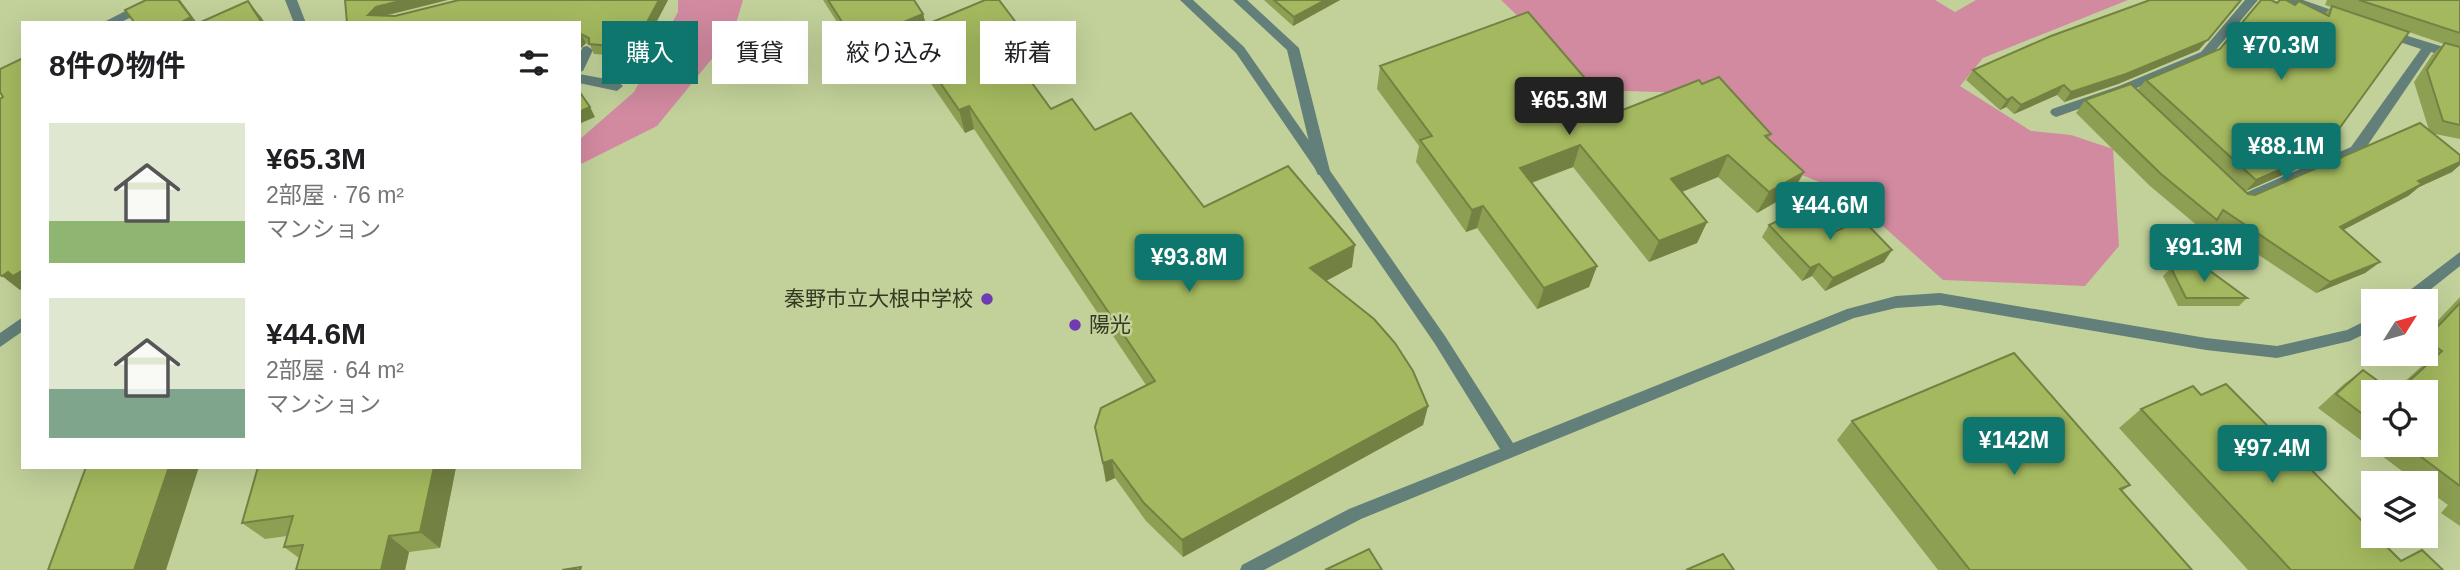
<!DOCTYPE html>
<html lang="ja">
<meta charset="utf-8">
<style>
body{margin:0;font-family:Arial,"Noto Sans JP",sans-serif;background:#f2f2f2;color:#202124;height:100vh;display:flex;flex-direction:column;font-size:26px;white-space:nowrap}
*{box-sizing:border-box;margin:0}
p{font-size:23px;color:#757577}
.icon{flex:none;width:38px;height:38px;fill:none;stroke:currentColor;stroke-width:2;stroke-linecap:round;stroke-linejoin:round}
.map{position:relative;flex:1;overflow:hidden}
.drawer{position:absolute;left:21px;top:21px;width:560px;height:448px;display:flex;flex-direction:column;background:#fff;border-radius:0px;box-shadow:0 7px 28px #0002}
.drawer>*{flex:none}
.top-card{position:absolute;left:602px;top:21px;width:665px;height:63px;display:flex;gap:14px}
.needle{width:46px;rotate:53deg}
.buttons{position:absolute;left:2361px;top:289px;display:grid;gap:14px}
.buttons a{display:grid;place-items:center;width:77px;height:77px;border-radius:0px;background:#fff;box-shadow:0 7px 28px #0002;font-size:35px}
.price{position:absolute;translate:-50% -60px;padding:0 16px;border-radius:7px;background:#0f766e;color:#fff;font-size:23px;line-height:46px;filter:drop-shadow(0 2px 4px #0008)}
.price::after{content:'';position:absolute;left:50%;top:42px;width:21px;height:16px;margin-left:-10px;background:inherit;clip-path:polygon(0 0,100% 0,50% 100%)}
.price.selected{background:#222;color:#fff}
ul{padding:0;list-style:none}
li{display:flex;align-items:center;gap:21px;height:175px;padding:0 28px}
li span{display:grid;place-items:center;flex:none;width:196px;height:140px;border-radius:0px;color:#555}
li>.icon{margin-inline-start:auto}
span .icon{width:84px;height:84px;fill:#fffc;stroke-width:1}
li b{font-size:30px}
h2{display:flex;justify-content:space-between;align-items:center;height:84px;padding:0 28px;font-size:30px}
.chip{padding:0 24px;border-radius:0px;background:#fff;box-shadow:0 7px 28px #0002;font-size:24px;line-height:63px}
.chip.selected{background:#0f766e;color:#fff}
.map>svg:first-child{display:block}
.green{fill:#d28aa0}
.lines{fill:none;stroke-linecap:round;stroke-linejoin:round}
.service{fill:#637f79;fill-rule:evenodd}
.minor{fill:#637f79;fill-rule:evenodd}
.wall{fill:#8d9f52;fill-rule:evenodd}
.shaded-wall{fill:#738242}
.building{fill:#a4b95f;stroke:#738242;stroke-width:2}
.poi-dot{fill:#703bb2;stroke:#c2d19a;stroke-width:2.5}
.labels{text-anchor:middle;stroke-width:5;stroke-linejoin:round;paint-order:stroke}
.poi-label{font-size:21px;fill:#333822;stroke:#c2d19a;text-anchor:end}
</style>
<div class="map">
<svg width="2460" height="570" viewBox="0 0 2460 570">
<rect width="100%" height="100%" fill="#c2d19a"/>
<!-- green -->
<g class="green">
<path d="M 678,0 L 743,0 L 733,33 L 657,126 L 579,165 L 579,140 L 634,92 L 678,12 Z"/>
<path d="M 1501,0 L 1935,0 L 1955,12 L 1976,0 L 2128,0 L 1983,58 L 1960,86 L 2031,131 L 2071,135 L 2113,149 L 2119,246 L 2085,286 L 1943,280 L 1845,192 L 1776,165 L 1688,93 L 1595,90 Z"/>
</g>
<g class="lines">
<!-- service -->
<g class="service">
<path d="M 1233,0 L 1247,0 L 1299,48 L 1330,171 L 1328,175 L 1318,175 L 1316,171 L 1287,50 Z"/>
<path d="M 2245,0 L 2258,0 L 2209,58 L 2127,92 L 2056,117 L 2052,115 L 2050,112 L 2052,109 L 2119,86 L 2201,52 Z"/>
<path d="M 2284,0 L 2303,0 L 2346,15 L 2348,18 L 2342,22 L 2286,3 Z"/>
<path d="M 2385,29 L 2460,52 L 2460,61 L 2431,52 L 2361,155 L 2248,204 L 2238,204 L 2230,194 L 2232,190 L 2237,189 L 2245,193 L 2351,147 L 2421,49 L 2381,36 L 2379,33 L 2381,30 Z"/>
<path d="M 587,46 L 593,50 L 583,71 L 579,72 L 579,54 L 583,47 Z"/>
<path d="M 579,74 L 617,81 L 623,86 L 617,91 L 579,83 Z"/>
</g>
<!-- minor -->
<g class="minor">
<path d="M 147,0 L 163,0 L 161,3 L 119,23 L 102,23 Z"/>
<path d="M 285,0 L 297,0 L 306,23 L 294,23 Z"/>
<path d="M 1180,0 L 1193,0 L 1244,47 L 1445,336 L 1513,443 L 1847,309 L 1896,296 L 1940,293 L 2206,338 L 2277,346 L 2347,330 L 2373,317 L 2373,330 L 2350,341 L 2277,358 L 2206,350 L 1940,305 L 1896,308 L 1854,318 L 1361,519 L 1264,570 L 1240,570 L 1242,565 L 1349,509 L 1500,449 L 1435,344 L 1236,53 Z"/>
<path d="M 2460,252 L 2460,266 L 2416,301 L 2399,301 L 2401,297 Z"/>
<path d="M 23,317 L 23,331 L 0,347 L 0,333 Z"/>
</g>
</g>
<!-- wall -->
<g class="wall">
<path d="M 448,0 L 385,16 L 395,16 L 459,0 L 668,0 L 638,57 L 594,54 L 590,45 L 586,43 L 579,50 L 579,23 L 347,23 Z"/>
<path d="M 823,0 L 914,0 L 923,14 L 926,24 L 1027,37 L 1031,60 L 1019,65 L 1051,109 L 1095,130 L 1204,207 L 1352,267 L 1326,281 L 1428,406 L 1423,425 L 1183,557 L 1146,521 L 1115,478 L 1106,482 L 1095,427 L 1146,385 L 974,129 L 965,133 L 912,56 L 907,38 L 860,58 Z"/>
<path d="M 1264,0 L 1340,0 L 1293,26 Z"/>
<path d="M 2327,0 L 2460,0 L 2460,139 L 2435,134 L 2452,172 L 2419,187 L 2408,196 L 2343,230 L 2380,262 L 2365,273 L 2316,293 L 2212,224 L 2205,232 L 2150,186 L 2076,113 L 2085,100 L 2137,90 L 2146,80 L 2220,49 L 2277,3 L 2295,5 L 2324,14 L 2331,7 L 2325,5 ZM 2409,32 L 2444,44 L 2432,55 L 2414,82 L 2429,130 L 2255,195 L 2248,194 L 2246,191 L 2312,162 Z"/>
<path d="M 2199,50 L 2118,84 L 2064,102 L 2057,95 L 2014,114 L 2006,107 L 2000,110 L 1966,80 L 1973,70 Z"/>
<path d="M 1380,66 L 1615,113 L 1702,84 L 1771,134 L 1768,139 L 1804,172 L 1792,193 L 1757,213 L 1718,177 L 1682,192 L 1707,222 L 1697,243 L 1649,262 L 1573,167 L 1532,183 L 1597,266 L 1589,287 L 1537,309 L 1477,228 L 1466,232 L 1416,162 L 1419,146 L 1377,89 Z"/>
<path d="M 1769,225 L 1834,232 L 1884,262 L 1825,291 L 1812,276 L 1802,281 L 1762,237 Z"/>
<path d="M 2171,268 L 2247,298 L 2239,306 L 2178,306 L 2163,276 Z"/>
<path d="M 2460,297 L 2460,526 L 2441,513 L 2448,505 L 2426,489 L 2426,483 L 2418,483 L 2318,408 L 2344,384 L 2363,370 L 2373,392 L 2373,444 L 2426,444 L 2426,392 L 2393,392 L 2423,365 L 2406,354 L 2426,354 L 2426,333 Z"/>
<path d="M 2201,395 L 2401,561 L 2443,570 L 2248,570 L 2119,428 L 2141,409 Z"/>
<path d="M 1852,421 L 2130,485 L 2122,491 L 2192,570 L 1938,570 L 1837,440 Z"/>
<path d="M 258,467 L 456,467 L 440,548 L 409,552 L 405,570 L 296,570 L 299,558 L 284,547 L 287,536 L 265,539 L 242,523 Z"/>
</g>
<!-- shaded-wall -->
<g class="shaded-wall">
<path d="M 178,0 L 180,0 L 197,23 L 180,23 Z"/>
<path d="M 404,0 L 448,0 L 382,16 L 368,15 L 376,7 Z"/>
<path d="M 659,0 L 668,0 L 638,57 L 633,48 Z"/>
<path d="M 1325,0 L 1340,0 L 1293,26 L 1294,17 Z"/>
<path d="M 2242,0 L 2199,50 L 2118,84 L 2064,102 L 2071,92 Z"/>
<path d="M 248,1 L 261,17 L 265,23 L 262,23 Z"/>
<path d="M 923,14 L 927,30 L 906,33 L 907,38 L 860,58 L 855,42 Z"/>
<path d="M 581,34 L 586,43 L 579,50 L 579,36 Z"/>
<path d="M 1027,37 L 1031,60 L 1009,69 L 1005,46 Z"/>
<path d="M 2064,85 L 2057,95 L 2014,114 L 2021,105 Z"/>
<path d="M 2012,97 L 2006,107 L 2000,110 L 2007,100 Z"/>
<path d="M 969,106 L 974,129 L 965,133 L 959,110 Z"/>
<path d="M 590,107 L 595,117 L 579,124 L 579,112 Z"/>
<path d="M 1580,145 L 1573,167 L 1514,189 L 1520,168 Z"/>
<path d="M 2323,151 L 2312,162 L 2246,191 L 2256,180 Z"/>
<path d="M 1728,155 L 1718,177 L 1662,200 L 1671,179 Z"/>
<path d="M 2460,162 L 2460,165 L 2452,172 L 2419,187 L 2408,196 L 2326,239 L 2340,227 L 2418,181 Z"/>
<path d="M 1804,172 L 1792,193 L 1757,213 L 1769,192 Z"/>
<path d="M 1483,206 L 1477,228 L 1466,232 L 1472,210 Z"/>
<path d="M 1707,222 L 1697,243 L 1649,262 L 1659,241 Z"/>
<path d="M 1355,245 L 1352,267 L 1309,290 L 1310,268 Z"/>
<path d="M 1892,250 L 1884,262 L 1825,291 L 1833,278 Z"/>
<path d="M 2380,262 L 2365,273 L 2316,293 L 2330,282 Z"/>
<path d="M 1819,264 L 1812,276 L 1802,281 L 1810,268 Z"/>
<path d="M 1597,266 L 1589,287 L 1537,309 L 1544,288 Z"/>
<path d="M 23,270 L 23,288 L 20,290 L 2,276 L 8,272 Z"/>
<path d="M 1428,406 L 1423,425 L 1183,557 L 1182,540 Z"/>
<path d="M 1112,460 L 1115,478 L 1106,482 L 1103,463 Z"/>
<path d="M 169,467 L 199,467 L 166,570 L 134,570 Z"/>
<path d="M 434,467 L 456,467 L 440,548 L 420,532 Z"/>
<path d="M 389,536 L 409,552 L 405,570 L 381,570 Z"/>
</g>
<!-- building -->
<g class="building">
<path d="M 146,0 L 178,0 L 191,17 L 180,23 L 135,23 L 125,10 Z"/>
<path d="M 345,0 L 404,0 L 376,7 L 368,15 L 395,16 L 459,0 L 659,0 L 633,48 L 589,44 L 589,38 L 581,34 L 579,36 L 579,23 L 347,23 Z"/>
<path d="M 828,0 L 914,0 L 923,14 L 855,42 Z"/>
<path d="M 985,0 L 999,0 L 1027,37 L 1005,46 L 1051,109 L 1072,99 L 1095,130 L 1131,113 L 1204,207 L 1288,166 L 1355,245 L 1310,268 L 1374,319 L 1395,343 L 1413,371 L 1428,406 L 1182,540 L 1144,503 L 1112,460 L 1103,463 L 1095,427 L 1101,408 L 1155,381 L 969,106 L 959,110 L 906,33 Z"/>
<path d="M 1274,0 L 1325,0 L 1294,17 Z"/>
<path d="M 2150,0 L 2241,0 L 2208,40 L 2126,74 L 2071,92 L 2064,85 L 2021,105 L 2012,97 L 2007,100 L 1973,70 L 2051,36 Z"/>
<path d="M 2261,0 L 2271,0 L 2277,3 L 2280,0 L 2286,0 L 2295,5 L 2299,1 L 2329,16 L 2332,6 L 2409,32 L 2323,151 L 2256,180 L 2146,80 L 2220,49 Z"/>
<path d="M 2359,0 L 2460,0 L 2460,33 Z"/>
<path d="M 248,1 L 262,23 L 201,22 Z"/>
<path d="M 1528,12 L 1615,113 L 1699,80 L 1702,84 L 1719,77 L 1771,134 L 1765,136 L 1804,172 L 1769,192 L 1728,155 L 1671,179 L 1707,222 L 1659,241 L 1580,145 L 1520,168 L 1597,266 L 1544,288 L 1483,206 L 1472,210 L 1420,140 L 1432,136 L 1380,66 Z"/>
<path d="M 2445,43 L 2460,47 L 2460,125 L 2443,121 L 2427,70 Z"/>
<path d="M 23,58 L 23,270 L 13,276 L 8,272 L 2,276 L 0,275 L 0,99 L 3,97 L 0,92 L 0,69 Z"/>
<path d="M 2131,84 L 2248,194 L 2255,195 L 2420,123 L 2460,155 L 2460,162 L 2418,181 L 2422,184 L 2340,227 L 2380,262 L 2330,282 L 2223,210 L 2217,220 L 2161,174 L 2085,100 Z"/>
<path d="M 579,91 L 590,107 L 579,112 Z"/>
<path d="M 1808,207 L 1834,232 L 1862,219 L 1892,250 L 1833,278 L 1819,264 L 1810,268 L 1769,225 Z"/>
<path d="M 2171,268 L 2206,268 L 2247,298 L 2186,298 Z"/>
<path d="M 2460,303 L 2460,486 L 2404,444 L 2426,444 L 2426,392 L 2397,392 L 2442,351 L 2426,340 L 2426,339 Z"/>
<path d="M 2014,353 L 2130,485 L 2120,489 L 2192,570 L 1970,570 L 1852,421 Z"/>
<path d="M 2363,370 L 2393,392 L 2373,392 L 2373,422 L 2336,394 Z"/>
<path d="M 2226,384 L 2373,532 L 2373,536 L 2376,536 L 2401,561 L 2422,550 L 2443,570 L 2291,570 L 2141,409 L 2193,386 L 2201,395 Z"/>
<path d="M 86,467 L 169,467 L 134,570 L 48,570 Z"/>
<path d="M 258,467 L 434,467 L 420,532 L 389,536 L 381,570 L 296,570 L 303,545 L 284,547 L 293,516 L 242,523 Z"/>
<path d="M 1369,549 L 1382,570 L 1325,570 Z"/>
<path d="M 1723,554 L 1734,570 L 1686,570 Z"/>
<path d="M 581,567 L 580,570 L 562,570 Z"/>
</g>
<!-- markers -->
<g class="poi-dot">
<circle cx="987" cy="299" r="7"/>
<circle cx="1075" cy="325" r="7"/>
</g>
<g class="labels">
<!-- poi labels -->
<g class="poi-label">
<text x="973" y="306">秦野市立大根中学校</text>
<text x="1089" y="332" text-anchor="start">陽光</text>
</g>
</g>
</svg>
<div class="buttons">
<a><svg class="needle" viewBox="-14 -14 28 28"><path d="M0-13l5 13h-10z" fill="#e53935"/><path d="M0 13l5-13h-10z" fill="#757577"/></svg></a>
<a><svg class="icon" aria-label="locate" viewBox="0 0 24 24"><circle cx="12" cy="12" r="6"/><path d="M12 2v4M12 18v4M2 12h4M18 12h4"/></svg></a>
<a><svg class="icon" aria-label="layers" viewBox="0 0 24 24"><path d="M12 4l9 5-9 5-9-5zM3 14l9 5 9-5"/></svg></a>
</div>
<b class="price" style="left:2281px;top:82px">¥70.3M</b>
<b class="price selected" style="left:1569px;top:137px">¥65.3M</b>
<b class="price" style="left:2286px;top:183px">¥88.1M</b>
<b class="price" style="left:1830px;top:242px">¥44.6M</b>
<b class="price" style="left:2204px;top:284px">¥91.3M</b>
<b class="price" style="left:1189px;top:294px">¥93.8M</b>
<b class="price" style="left:2014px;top:477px">¥142M</b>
<b class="price" style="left:2272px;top:485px">¥97.4M</b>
<div class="top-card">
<a class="chip selected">購入</a>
<a class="chip">賃貸</a>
<a class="chip">絞り込み</a>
<a class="chip">新着</a>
</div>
<section class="drawer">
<h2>8件の物件<svg class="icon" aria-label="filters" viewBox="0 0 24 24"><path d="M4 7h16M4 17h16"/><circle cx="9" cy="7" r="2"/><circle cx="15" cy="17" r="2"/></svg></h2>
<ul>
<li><span style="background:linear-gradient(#dfe7d0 70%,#8fb573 0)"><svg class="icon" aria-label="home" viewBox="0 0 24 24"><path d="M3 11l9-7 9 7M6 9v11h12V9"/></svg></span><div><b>¥65.3M</b><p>2部屋 · 76 m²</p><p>マンション</p></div></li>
<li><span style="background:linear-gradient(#dfe7d0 65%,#7fa58c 0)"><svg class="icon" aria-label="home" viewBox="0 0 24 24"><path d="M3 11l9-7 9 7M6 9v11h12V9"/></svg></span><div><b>¥44.6M</b><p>2部屋 · 64 m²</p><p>マンション</p></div></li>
</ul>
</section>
</div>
